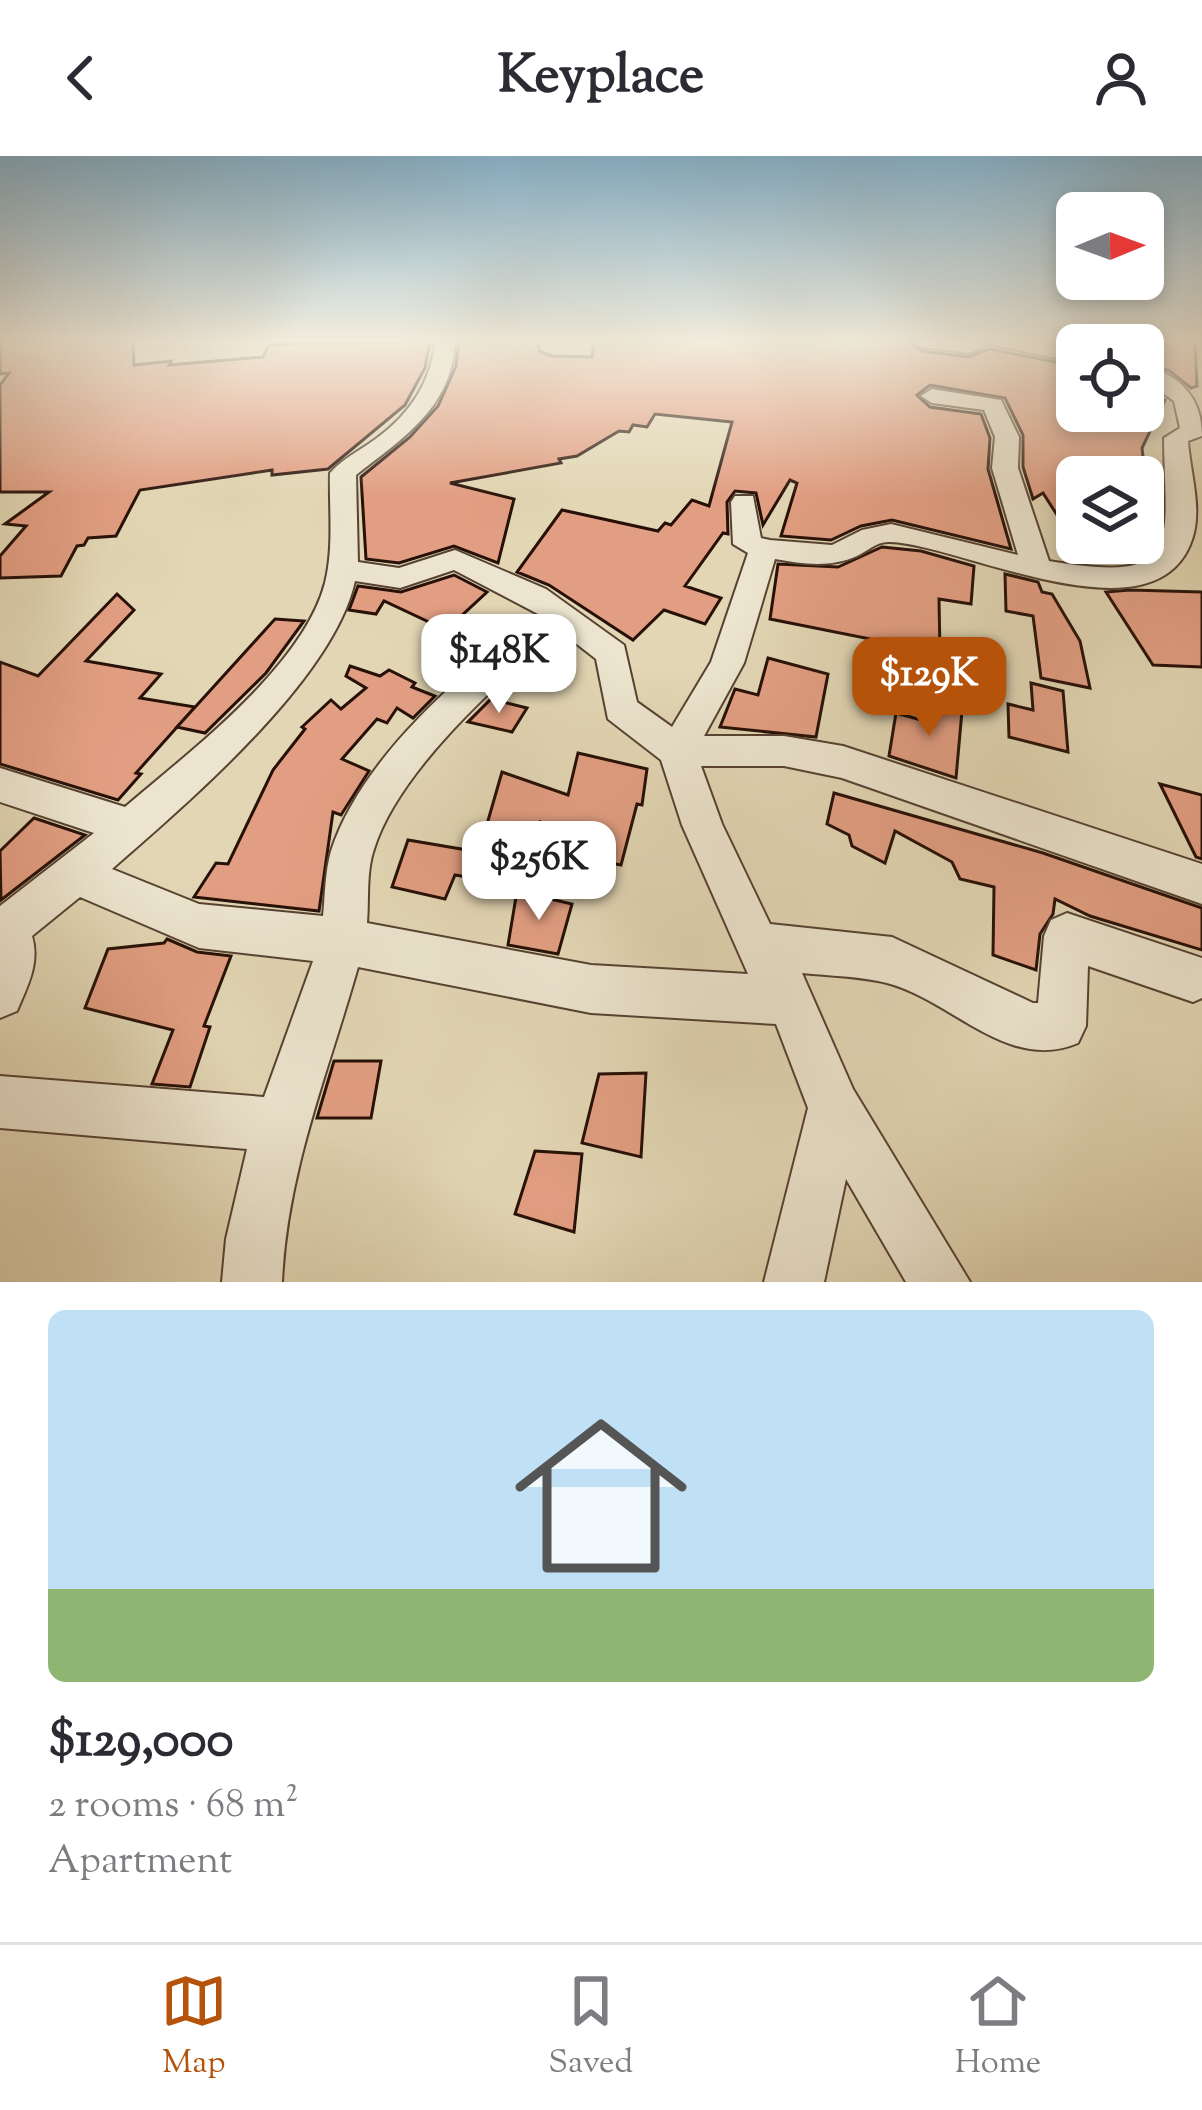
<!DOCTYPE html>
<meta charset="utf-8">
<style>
body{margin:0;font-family:"Sorts Mill Goudy",serif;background:#f2f2f3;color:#2b2b33;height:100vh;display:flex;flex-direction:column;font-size:45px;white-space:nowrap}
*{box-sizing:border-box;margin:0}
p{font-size:39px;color:#7c7c81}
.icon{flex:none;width:66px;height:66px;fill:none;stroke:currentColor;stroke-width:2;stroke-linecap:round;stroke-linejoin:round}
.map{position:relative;height:1126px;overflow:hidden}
.drawer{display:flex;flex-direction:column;background:#fff;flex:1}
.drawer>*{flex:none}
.needle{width:78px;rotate:89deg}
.controls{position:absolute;left:1056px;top:36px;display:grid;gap:24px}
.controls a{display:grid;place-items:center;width:108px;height:108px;border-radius:18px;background:#fff;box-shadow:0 6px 18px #0003;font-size:60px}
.price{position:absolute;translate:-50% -102px;padding:0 27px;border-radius:24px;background:#fff;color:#222;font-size:39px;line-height:78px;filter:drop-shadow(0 3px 6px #0008)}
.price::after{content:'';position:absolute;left:50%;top:72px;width:36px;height:27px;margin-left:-18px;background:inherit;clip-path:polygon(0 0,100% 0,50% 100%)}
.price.active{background:#b45309;color:#fff}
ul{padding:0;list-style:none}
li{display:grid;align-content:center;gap:24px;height:636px;padding:0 48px}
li+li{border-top:3px solid #e1e1e2}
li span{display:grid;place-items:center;height:372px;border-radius:18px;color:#555}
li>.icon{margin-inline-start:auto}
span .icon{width:216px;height:216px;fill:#fffc;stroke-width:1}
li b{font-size:51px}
header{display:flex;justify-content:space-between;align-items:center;height:156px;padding:0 48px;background:#fff;font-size:54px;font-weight:700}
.tab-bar{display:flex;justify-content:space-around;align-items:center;height:168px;border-top:3px solid #e1e1e2;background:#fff;font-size:33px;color:#7c7c81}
.tab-bar a{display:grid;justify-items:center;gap:6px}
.tab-bar .active{color:#b45309}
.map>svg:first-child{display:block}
.building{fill:#e29e82;stroke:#271007;stroke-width:3}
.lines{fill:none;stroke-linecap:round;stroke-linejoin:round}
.street-casing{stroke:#564232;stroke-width:4}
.street{fill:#ece4ce;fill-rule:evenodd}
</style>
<header><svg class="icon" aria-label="back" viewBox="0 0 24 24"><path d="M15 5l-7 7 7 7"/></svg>Keyplace<svg class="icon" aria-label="person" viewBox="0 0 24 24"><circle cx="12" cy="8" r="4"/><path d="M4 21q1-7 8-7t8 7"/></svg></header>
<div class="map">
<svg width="1202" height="1126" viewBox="0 0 1202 1126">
<rect width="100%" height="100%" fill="#e2d6b4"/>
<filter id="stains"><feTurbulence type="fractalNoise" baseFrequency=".00167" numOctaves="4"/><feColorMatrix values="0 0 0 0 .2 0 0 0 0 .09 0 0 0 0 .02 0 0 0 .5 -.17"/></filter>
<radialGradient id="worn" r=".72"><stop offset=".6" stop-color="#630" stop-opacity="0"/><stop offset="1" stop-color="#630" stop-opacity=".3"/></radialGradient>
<!-- building -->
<g class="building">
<path d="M 0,185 L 133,185 L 134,209 L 171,205 L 169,209 L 263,201 L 269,189 L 430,185 L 425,212 L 405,249 L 328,313 L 272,319 L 272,314 L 140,334 L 116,380 L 88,382 L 84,389 L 77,390 L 61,420 L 0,422 L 0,400 L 26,370 L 5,368 L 49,336 L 0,336 L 0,229 L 9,217 L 0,218 Z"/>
<path d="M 459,185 L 538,185 L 539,195 L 552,200 L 592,201 L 594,185 L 909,185 L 922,195 L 969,201 L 989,193 L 1077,210 L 1077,255 L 1143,255 L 1143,229 L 1165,244 L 1142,292 L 1145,318 L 1111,311 L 1115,320 L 1077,315 L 1077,390 L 1043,337 L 1033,343 L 1023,311 L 1023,279 L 1005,242 L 930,229 L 917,239 L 930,251 L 981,258 L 990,282 L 988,313 L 1011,393 L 892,364 L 861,370 L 831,384 L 781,380 L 797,327 L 790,324 L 763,369 L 756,337 L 735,335 L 727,346 L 728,378 L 723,377 L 685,430 L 721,442 L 705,468 L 664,454 L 633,484 L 549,429 L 517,416 L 562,354 L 658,375 L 665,367 L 671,369 L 692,344 L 709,350 L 732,266 L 655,258 L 647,271 L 633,269 L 629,276 L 619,275 L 577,300 L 559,303 L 561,307 L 450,327 L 514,343 L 498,407 L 454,390 L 399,407 L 366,403 L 361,321 L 410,281 L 438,250 L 456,210 Z"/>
<path d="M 1143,185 L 1195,185 L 1197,230 L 1191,232 L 1170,215 L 1143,205 Z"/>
<path d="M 882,391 L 921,395 L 974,410 L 971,448 L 939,443 L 940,497 L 770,463 L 778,408 L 838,411 Z"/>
<path d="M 1005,418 L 1038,426 L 1042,436 L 1052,438 L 1080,485 L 1090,532 L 1041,522 L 1033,460 L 1006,455 Z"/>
<path d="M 454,419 L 487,436 L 446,474 L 384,445 L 376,458 L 349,454 L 358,430 L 401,436 Z"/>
<path d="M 1130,434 L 1202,436 L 1202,511 L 1153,509 L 1106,436 Z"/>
<path d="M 117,438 L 134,454 L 86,505 L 161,518 L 140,542 L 195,551 L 136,617 L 141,618 L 118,644 L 0,608 L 0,506 L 38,520 Z"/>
<path d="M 275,463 L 304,465 L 266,517 L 205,577 L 177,571 Z"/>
<path d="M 768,502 L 828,518 L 816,581 L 720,571 L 735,533 L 758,539 Z"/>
<path d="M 350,510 L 380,520 L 389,514 L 415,527 L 412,531 L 435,540 L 413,562 L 397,552 L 387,567 L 377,563 L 342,603 L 369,615 L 341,659 L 333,656 L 319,755 L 194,741 L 216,707 L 228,708 L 273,614 L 305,573 L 302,571 L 331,544 L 341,553 L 366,532 L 346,520 Z"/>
<path d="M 1031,527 L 1063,535 L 1068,596 L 1009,581 L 1008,548 L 1033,554 Z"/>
<path d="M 491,543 L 527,552 L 512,576 L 468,566 Z"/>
<path d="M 927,545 L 962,555 L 956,622 L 889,600 L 896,557 L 925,565 Z"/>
<path d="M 578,597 L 647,613 L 642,649 L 637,648 L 621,709 L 594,704 L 601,685 L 540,666 L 521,730 L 455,719 L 445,743 L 392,731 L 408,684 L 479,696 L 502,616 L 568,639 Z"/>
<path d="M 1160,628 L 1202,639 L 1202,703 L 1196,701 Z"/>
<path d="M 834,637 L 1043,697 L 1202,752 L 1202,794 L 1090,760 L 1055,743 L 1053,758 L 1040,778 L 1036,814 L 993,799 L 994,731 L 960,723 L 952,706 L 895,675 L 885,707 L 852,690 L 849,679 L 827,668 Z"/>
<path d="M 34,662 L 85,679 L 1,744 L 0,695 Z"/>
<path d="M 517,735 L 572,748 L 558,798 L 508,789 Z"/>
<path d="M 167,783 L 197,796 L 231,800 L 204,870 L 210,871 L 190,931 L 152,928 L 173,874 L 85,852 L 108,793 L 164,787 Z"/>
<path d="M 334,905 L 381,905 L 371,962 L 317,962 Z"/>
<path d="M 646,917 L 641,1001 L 582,987 L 599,918 Z"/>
<path d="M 535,995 L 582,998 L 574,1076 L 515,1058 Z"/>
</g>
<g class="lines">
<defs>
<g id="street">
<path d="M 435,185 L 455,185 C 453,251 402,283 356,319 L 358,406 L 399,412 L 455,394 L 546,433 L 624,489 L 637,546 L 672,571 L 711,506 L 748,397 L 733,388 L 731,346 L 735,340 L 753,340 L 761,382 L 770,384 L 832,389 L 862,374 L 891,368 L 1018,399 L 992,312 L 995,281 L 984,254 L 932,247 L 921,240 L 932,233 L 1001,244 L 1019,281 L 1018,312 L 1049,405 C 1185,428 1165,390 1164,282 L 1180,272 L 1174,245 L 1143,223 L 1143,209 C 1180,219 1202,241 1202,280 L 1188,285 C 1190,315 1201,348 1194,377 C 1164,494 961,388 890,386 C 877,385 868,395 857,400 C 831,412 802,408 775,403 L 744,507 L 704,580 L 784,580 L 843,590 L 1202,708 L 1202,748 L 842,622 L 784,610 L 701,610 L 722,668 L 770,768 L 892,781 L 1033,847 L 1038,847 L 1044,780 L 1051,764 L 1067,757 L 1202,802 L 1202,842 L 1193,846 L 1088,810 L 1086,870 L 1078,887 C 1008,917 952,844 887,827 C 860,820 829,820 802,817 L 853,933 L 970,1126 L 906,1126 L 846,1023 L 824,1126 L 764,1126 L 808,952 L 776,868 L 591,857 L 358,811 C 328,917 287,1015 282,1126 L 222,1126 L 226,1083 L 247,993 L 0,972 L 0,920 L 264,941 L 313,805 L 199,792 L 80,741 L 32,780 C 40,807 28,829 17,855 L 0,862 L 0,750 L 94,677 L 0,646 L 0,612 L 125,651 C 189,596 303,511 325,427 C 334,391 329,353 330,317 C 343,302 361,294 377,282 C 409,259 432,225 435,185 ZM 454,414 L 538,458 C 463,516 361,602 331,695 C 325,716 325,739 323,760 L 199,748 L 112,713 C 186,648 333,524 355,425 L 400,432 ZM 560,475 L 596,503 L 608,563 L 661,604 L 682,669 L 748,818 L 591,809 L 367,767 C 369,743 366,716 374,693 C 398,616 498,525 560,475 Z"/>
<path d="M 913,185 L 1026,185 L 1077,194 L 1077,206 L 988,188 L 970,197 L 923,191 Z"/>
</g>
</defs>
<!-- street casing -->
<use href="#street" class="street-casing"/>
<!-- street -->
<use href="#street" class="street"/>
</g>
<!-- sky -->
<linearGradient id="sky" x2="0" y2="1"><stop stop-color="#87b6d2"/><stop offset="0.54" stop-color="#f2eddd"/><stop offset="1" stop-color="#f2eddd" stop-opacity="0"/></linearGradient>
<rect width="1202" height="342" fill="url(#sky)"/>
<rect width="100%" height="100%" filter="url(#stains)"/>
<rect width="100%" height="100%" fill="url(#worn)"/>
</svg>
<div class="controls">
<a><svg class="needle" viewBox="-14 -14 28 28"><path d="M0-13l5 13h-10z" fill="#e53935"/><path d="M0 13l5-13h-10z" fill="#7c7c81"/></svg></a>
<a><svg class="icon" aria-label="locate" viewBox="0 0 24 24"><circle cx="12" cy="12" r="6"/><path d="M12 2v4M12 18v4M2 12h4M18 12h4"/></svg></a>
<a><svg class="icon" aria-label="layers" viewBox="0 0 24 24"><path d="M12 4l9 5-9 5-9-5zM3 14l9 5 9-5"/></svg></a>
</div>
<b class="price" style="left:499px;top:560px">$148K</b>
<b class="price active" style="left:929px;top:583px">$129K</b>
<b class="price" style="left:539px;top:767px">$256K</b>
</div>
<section class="drawer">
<ul>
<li><span style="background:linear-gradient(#bfe0f5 75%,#8fb573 0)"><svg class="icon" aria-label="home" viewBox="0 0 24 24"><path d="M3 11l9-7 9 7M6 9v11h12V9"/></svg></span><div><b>$129,000</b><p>2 rooms · 68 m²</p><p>Apartment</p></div></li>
</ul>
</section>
<nav class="tab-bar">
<a class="active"><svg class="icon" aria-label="map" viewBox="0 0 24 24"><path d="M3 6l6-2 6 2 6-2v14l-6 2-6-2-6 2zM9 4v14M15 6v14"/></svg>Map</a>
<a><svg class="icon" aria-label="saved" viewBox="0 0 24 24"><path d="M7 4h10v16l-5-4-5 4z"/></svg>Saved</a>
<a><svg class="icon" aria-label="home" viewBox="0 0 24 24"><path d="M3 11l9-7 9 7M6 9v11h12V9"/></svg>Home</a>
</nav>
